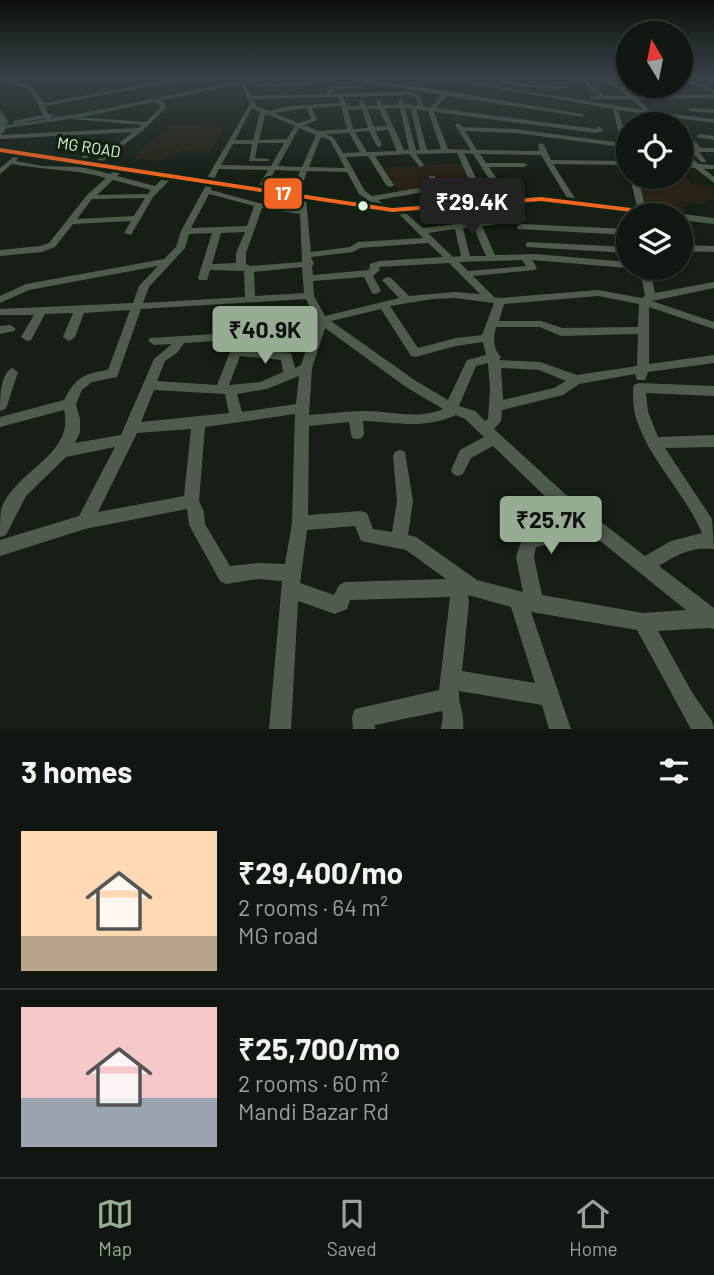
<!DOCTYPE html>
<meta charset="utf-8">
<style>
body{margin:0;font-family:Barlow,sans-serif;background:#1e231e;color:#f1f3f6;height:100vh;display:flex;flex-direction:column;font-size:26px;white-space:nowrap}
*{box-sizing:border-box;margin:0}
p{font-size:23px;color:#9c9f9f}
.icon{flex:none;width:38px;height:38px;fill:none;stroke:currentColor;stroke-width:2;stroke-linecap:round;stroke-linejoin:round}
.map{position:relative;height:729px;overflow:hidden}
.drawer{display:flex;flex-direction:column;background:#101610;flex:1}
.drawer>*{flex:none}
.needle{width:46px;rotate:350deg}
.tools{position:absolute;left:616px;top:21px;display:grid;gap:14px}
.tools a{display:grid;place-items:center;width:77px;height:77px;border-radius:50%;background:#101610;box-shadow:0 2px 5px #0004,0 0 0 2px #303530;font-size:35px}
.price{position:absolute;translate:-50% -60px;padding:0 16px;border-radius:7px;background:#97ad93;color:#111;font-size:23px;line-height:46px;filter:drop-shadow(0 2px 4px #0008)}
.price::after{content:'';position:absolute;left:50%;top:42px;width:21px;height:16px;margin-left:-10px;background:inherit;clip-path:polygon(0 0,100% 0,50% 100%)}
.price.current{background:#222;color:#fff}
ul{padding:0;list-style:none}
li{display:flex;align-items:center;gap:21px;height:175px;padding:0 21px}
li+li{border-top:2px solid #303530}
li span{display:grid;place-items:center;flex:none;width:196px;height:140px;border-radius:0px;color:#555}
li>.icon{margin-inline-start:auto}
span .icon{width:84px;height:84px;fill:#fffc;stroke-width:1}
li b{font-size:30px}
h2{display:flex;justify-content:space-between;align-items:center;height:84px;padding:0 21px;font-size:30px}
.tabs{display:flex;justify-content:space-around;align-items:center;height:98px;border-top:2px solid #303530;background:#101610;font-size:19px;color:#9c9f9f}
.tabs a{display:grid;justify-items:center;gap:4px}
.tabs .current{color:#97ad93}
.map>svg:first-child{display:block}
.green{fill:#282315}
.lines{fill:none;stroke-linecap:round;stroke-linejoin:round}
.minor{fill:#4e5d4b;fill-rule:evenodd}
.major{fill:#475a48;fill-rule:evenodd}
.highway{fill:#4a5c55;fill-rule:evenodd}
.bus-1-casing{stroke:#122211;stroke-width:6}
.bus-1{fill:#f26522;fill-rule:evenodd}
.bus-dot{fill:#dcfad7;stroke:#122211;stroke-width:2.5}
.labels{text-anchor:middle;stroke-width:7;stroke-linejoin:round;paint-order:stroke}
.far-street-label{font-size:16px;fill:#dcfad7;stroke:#122211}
.line-badge{stroke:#122211;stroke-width:2.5}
.badge-label{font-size:19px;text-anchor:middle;font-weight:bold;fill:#fff}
</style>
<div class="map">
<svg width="714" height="729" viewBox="0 0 714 729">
<rect width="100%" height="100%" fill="#161e15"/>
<!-- green -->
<g class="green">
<path d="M 172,125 L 222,127 L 223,130 L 209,153 L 182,151 L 157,162 L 134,158 L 151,141 Z"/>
<path d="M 461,163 L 474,188 L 400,193 L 384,168 Z"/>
<path d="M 681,171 L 692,184 L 713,187 L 714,200 L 706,200 L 703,204 L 680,201 L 685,212 L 643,207 L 636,177 L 681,177 Z"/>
</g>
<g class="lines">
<!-- minor -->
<g class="minor">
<path d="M 0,76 L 5,76 L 13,83 L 28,85 L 45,103 L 191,76 L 197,77 L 45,106 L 48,114 L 56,115 L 50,117 L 52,122 L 48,122 L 45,118 L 15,124 L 13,121 L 43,115 C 38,106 36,94 25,88 C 14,82 12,89 0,76 Z"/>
<path d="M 274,76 L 278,76 L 276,84 L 302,84 L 310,79 L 309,76 L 313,76 L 315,79 L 303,87 L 249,86 L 271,84 Z"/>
<path d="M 333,76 L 447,91 L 582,114 L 584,117 L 447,96 L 436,108 L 596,129 L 599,126 L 603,131 L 596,133 L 434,112 L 448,149 L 471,150 L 455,125 L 458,123 L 463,127 L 516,129 L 621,143 L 613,109 L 431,76 L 644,110 L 631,99 L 590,99 L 590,97 L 598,96 L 577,76 L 582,76 L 604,96 L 627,96 L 600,76 L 605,76 L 619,86 L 652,86 L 668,95 L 714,94 L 714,98 L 638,99 L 650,111 L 714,119 L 714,123 L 653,115 L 660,124 L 654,124 L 647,114 L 618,110 L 628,144 L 628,152 L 624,152 L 622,147 L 516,133 L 465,131 L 477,150 L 539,151 L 538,145 L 541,143 L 544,145 L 551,160 L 628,161 L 628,165 L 553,164 L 580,206 L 576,208 L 572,206 L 541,155 L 480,154 L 486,163 L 524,163 L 528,165 L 524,167 L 489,167 L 511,200 L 507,202 L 504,202 L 473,154 L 464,153 L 479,184 L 475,186 L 471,184 L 457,153 L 416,154 L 424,165 L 420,167 L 409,154 L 375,156 L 394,185 L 390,187 L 386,185 L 368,156 L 346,157 L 365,191 L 372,196 L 425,187 L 429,183 L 429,176 L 435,176 L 437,184 L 430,191 L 378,200 L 391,210 L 391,214 L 388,214 L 359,194 L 347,172 L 307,171 L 299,196 L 295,198 L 291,196 L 300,171 L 275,170 L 264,191 L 260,193 L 256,191 L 268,170 L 219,169 L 212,183 L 211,190 L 259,203 L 299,209 L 299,201 L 306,199 L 311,252 L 350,247 L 358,242 L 423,238 L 400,215 L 400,211 L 403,211 L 423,228 L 525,216 L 525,220 L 522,221 L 482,226 L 495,255 L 535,254 L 628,262 L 628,268 L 532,260 L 537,268 L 535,270 L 473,276 L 494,297 L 500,298 L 598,290 L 642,298 L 645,296 L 640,268 L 650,268 L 655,293 L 714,282 L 714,288 L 652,301 L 714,322 L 714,329 L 649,307 L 649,364 L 714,355 L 714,363 L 648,372 L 645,380 L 637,380 L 635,374 L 579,384 L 563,395 L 502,410 L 501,421 L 494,429 L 564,493 L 645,556 L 671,541 L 702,533 C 684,491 648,459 635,415 C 633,406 633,397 633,388 L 634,385 L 639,383 L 714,386 L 714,396 L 646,393 L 648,412 L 658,437 L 714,435 L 714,447 L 665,448 L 712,519 L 714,549 C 693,546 676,555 659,566 L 714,608 L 714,629 L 709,628 L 658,631 L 693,694 L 712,721 L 714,729 L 691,729 L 637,630 L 531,612 L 571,729 L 549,729 L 542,705 L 459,691 C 458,705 465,713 463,729 L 441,729 L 443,716 L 442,711 L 375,725 L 375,729 L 353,729 L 352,717 L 355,709 L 439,690 L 450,597 L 350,600 L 347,609 L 335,614 L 298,601 L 291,729 L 269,729 L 282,581 L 258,579 L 226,584 L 220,581 L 189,525 L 187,509 L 85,529 L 0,556 L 0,540 L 79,516 L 115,447 L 66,457 L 26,496 L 6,535 L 0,537 C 0,529 0,518 1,510 C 14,470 75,456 64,410 L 0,427 L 0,417 L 64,400 C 76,377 83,374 108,370 L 130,310 L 84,313 L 75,337 L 69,341 L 63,337 L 73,313 L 45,314 L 31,340 L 27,341 L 21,337 L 34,315 L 0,315 L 0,309 L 133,303 L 139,286 L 158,266 L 29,290 L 0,303 L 0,296 L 26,284 L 164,259 L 176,247 L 181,231 L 205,187 L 204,183 L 250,104 L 243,88 L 233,79 C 243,80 248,88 252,96 L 326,94 L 330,87 L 363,85 L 365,87 L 334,89 L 331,94 L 410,91 L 419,95 L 424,107 L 430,108 L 442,95 ZM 623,89 L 649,89 L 660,95 L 633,96 ZM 410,95 L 416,98 L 418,106 L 405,104 L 401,99 L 398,101 L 399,105 L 383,105 L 379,100 L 376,102 L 378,105 L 366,106 L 362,100 L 359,102 L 360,106 L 347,106 L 343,97 ZM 338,97 L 340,103 L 289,106 L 268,111 L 256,106 L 253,99 ZM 341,106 L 347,129 L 319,131 L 304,125 L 317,120 L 312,108 ZM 252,108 L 260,112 L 253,140 L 235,140 ZM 307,108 L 311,119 L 298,123 L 274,113 ZM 385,108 L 400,108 L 409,150 L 404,150 ZM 405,108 L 411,109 L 420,150 L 416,150 ZM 362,109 L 368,128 L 353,129 L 348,110 ZM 367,109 L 379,109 L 387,126 L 374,127 ZM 416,109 L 428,111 L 441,149 L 427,150 ZM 267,114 L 295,126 L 287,139 L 259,140 L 265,115 ZM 299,128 L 316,135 L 302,167 L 278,166 ZM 388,130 L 397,151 L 367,152 L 355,132 L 369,131 L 376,145 L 379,147 L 382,145 L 375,131 ZM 349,133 L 360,152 L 343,153 L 334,138 L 326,134 ZM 321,137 L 330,140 L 345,168 L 309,167 ZM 258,143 L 284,143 L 271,166 L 221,165 L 233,144 L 252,144 L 249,161 L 269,161 L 269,159 L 255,158 ZM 209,194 L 254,206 L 247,226 L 191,228 ZM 262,208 L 300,214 L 302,262 L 250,266 L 246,264 L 246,253 ZM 473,227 L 486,256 L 470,256 L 463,228 ZM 455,229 L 461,256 L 453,257 L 428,233 ZM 245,232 L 236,253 L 236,263 L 212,264 L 221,233 ZM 212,233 L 198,278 L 199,280 L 207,280 L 210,270 L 244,271 L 245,297 L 143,303 L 149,287 L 185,248 L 189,234 ZM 428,243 L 443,257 L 379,261 L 370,264 L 369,270 L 313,275 L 312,266 L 314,264 L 311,257 L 353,252 L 360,248 ZM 522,260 L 526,266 L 468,271 L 459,262 ZM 449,263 L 480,294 L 455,292 L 409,296 L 391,278 L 387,277 L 382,280 L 399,298 L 325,316 L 314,296 L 313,281 L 364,277 L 372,293 L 376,294 L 381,291 L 373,276 L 380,270 L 379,267 ZM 302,267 L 304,293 L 255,296 L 254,272 ZM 598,296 L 639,304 L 638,327 L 562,328 L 541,321 L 499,321 L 504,304 ZM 455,298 L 494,303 L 482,335 L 456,338 L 418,348 L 390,306 L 433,299 ZM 306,299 L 316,320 L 314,328 L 150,338 L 148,341 L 154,345 L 172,344 L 154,359 L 121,435 L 75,443 L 80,432 L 80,419 L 76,404 L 82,390 L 92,382 L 117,377 L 141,309 ZM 381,309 L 411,356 L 415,357 L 456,346 L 483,342 L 486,355 L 467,360 L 448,400 L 416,381 L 331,321 ZM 496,327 L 540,327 L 561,336 L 638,334 L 637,366 L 577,375 L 540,362 L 499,360 L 501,357 C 493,349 493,338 496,327 ZM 325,328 L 406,387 L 443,409 C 418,420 391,411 365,411 C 346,411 327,414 309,415 L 312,368 ZM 311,335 L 301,365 L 295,368 L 291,353 L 236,348 L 230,352 L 217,385 L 157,381 L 165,361 L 177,353 L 184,343 ZM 240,356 L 281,360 L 283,372 L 260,382 L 229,385 ZM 488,363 L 490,389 L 488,419 L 485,421 L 475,411 L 459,406 L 476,366 ZM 501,368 L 539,370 L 566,381 L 554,388 L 503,400 ZM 299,376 L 296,404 L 242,412 L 237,394 L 267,389 ZM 154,390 L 225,394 L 229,413 L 141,422 ZM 295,414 L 292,523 L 285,564 L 258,563 L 230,566 L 205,524 L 204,512 L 199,501 L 205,427 ZM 456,415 L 465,419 L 484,437 L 460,450 L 451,470 L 453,474 L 458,476 L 463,474 L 471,458 L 493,446 L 552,503 L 576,522 L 523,536 L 516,557 L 523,592 L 477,580 L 416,537 L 408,535 L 413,501 L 405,452 L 400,450 L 395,452 L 393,456 L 397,501 L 392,532 L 373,529 L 367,513 L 361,511 L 308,515 L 309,426 L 349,422 L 352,438 L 357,439 L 362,438 L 364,434 L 363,421 C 399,422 421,430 456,415 ZM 191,429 L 184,496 L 98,512 L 137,433 ZM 355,526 L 361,541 L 406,550 L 446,579 L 345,582 L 339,585 L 334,595 L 300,583 L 307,530 ZM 589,532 L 686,610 L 643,613 L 542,595 L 534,557 L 536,547 L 565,541 ZM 468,595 L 511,607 L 535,683 L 462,671 L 469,602 Z"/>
<path d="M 475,76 L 503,79 L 518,84 L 572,87 C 558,90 513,89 502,81 L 475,78 Z"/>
<path d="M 513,76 L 566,76 L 567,77 L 515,77 Z"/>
<path d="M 624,76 L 628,76 L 628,78 L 624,77 Z"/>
<path d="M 681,76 L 714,90 L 714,94 L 681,78 Z"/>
<path d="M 706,76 L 714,76 L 714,79 L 706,77 Z"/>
<path d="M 150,98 L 164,102 L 166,108 L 142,131 L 99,164 L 93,163 L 133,132 L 0,139 L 0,135 L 138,128 L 142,125 L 61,118 L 64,116 L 146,122 L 160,108 L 159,104 L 148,101 Z"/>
<path d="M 690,108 L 714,109 L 714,113 L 688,111 Z"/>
<path d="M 681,128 L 701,148 L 714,148 L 714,152 L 699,152 L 706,161 L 705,162 L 701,162 L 693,153 L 694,148 L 681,133 Z"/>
<path d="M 699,134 L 714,136 L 714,140 L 697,137 Z"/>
<path d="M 97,144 L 102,145 L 82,162 L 78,162 L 78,160 Z"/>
<path d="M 681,150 L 699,164 L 714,165 L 714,169 L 704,169 L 714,177 L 714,183 L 695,168 L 681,167 L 681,163 L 690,163 L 681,155 Z"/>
<path d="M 16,155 L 19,157 L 16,161 L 42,166 L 83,167 L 110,174 L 118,169 L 122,171 L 117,176 L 155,186 L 167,174 L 174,176 L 153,197 L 131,235 L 124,233 L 131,221 L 73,224 L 55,247 L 42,252 L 0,256 L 0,250 L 40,246 L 49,243 L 87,195 L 106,178 C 75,169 44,170 12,164 L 0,174 L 0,168 ZM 113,180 L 151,190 L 148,194 L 97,195 ZM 145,198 L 134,216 L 77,219 L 92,199 Z"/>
<path d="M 630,177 L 638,177 L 646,211 L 645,213 L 638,211 Z"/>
<path d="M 521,224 L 628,229 L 628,235 L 518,229 L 517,227 Z"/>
<path d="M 529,242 L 628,247 L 628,253 L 526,247 L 526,243 Z"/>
<path d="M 681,245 L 714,246 L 714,252 L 681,251 Z"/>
<path d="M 10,325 L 16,329 L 14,331 L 0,334 L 0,326 Z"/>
<path d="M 12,368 L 18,372 L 7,406 L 5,409 L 0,411 C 0,397 0,375 12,368 Z"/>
</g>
<!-- major -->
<g class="major">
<path d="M 266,76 L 277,76 L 83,117 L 0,129 L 3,126 L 83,113 Z"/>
<path d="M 0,147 L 392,207 L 541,196 L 714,218 L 714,224 L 681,220 L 681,215 L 648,215 L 541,202 L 392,213 L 0,153 Z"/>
</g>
<!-- highway -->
<path class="highway" d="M 0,110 L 8,121 L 4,132 L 0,135 Z"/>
<defs>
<path id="bus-1" d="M 0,148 L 392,208 L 541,197 L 672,213 L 676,215 L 657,215 L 541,201 L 392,212 L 0,152 Z"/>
</defs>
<!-- bus-1 casing -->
<use href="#bus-1" class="bus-1-casing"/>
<!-- bus-1 -->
<use href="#bus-1" class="bus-1"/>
</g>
<!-- sky -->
<linearGradient id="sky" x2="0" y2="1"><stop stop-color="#0c100c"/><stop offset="0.43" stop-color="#364146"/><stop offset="1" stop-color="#364146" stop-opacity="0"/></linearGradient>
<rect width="714" height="178" fill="url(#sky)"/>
<!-- markers -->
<circle class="bus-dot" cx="363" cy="206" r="6"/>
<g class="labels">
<!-- far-street labels -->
<g class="far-street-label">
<text transform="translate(89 147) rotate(9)" y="6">MG ROAD</text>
</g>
</g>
<rect class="line-badge" x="263" y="177" width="40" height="33" rx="7" fill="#f26522"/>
<g class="badge-label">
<text x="283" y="200">17</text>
</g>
</svg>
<div class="tools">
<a><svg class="needle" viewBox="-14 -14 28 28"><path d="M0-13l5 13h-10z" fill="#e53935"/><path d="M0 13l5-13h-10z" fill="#9c9f9f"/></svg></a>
<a><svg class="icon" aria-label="locate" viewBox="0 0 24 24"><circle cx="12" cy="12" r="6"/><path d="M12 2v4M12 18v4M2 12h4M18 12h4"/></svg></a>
<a><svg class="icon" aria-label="layers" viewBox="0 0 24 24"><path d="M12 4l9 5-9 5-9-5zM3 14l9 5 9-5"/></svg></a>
</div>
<b class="price current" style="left:472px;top:238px">₹29.4K</b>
<b class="price" style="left:265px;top:366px">₹40.9K</b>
<b class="price" style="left:551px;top:556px">₹25.7K</b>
</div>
<section class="drawer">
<h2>3 homes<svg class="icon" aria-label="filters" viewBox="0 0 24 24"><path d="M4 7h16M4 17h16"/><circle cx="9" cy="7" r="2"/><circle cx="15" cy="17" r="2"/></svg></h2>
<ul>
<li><span style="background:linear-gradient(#ffd9b3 75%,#b9a48a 0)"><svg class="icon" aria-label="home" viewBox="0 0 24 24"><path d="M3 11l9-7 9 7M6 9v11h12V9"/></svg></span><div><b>₹29,400/mo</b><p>2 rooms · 64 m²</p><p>MG road</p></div></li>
<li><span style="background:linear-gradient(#f6c9c9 65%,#9aa5b1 0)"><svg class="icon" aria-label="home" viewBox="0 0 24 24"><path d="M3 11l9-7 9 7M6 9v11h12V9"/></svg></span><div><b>₹25,700/mo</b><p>2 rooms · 60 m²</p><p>Mandi Bazar Rd</p></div></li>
</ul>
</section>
<nav class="tabs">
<a class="current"><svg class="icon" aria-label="map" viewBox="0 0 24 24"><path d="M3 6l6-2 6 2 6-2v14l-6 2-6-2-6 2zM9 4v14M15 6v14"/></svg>Map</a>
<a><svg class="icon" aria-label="saved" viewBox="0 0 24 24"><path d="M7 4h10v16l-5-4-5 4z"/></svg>Saved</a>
<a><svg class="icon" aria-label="home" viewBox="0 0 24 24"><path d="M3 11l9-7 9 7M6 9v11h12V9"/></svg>Home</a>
</nav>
